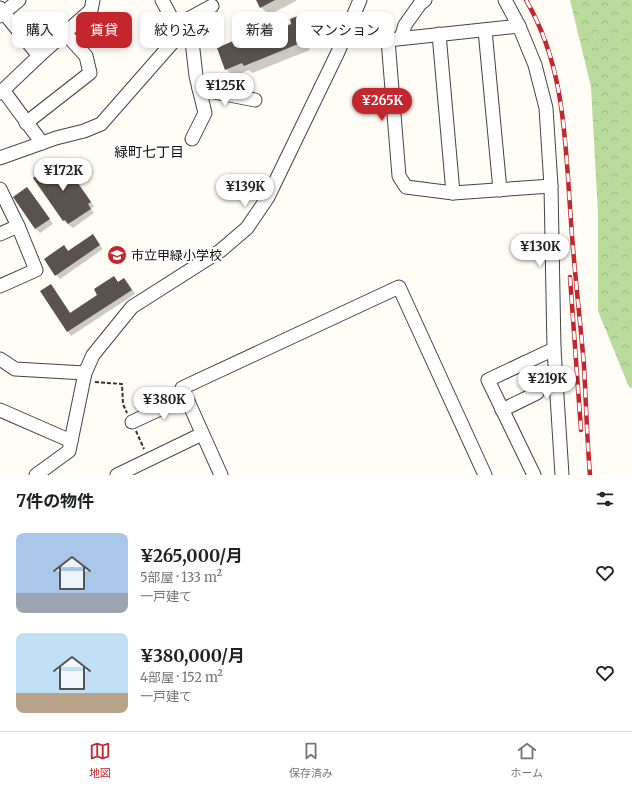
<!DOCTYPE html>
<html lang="ja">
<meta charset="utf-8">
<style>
body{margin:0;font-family:Merriweather,"Noto Sans JP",serif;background:#f2f2f2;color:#202124;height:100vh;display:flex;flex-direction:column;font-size:15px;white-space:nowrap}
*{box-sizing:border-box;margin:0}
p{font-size:13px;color:#757577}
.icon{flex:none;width:22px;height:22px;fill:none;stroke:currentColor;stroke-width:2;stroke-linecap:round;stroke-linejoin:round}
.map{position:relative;height:475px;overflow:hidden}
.details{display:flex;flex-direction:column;background:#fff;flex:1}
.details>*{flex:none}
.guide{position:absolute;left:12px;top:12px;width:400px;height:36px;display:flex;gap:8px}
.price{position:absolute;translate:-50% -34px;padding:0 9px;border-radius:14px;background:#fff;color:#222;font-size:13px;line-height:26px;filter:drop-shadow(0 1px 2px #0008)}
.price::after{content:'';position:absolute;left:50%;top:24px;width:12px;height:9px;margin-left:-6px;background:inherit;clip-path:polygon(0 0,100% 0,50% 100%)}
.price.active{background:#c4262e;color:#fff}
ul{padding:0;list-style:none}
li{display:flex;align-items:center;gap:12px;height:100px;padding:0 16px}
li span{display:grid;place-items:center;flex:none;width:112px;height:80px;border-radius:8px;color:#555}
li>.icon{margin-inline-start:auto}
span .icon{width:48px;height:48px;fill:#fffc;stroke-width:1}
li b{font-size:17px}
h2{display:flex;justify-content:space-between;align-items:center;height:48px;padding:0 16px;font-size:17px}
.chip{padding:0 14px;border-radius:8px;background:#fff;box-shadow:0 2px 6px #0003;font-size:14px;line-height:36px}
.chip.active{background:#c4262e;color:#fff}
.dock{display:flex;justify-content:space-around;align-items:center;height:56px;border-top:1px solid #e0e0e0;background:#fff;font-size:11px;color:#757577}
.dock a{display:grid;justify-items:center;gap:2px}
.dock .active{color:#c4262e}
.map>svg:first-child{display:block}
.forest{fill:url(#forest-crowns)}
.shadow{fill:#0003}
.building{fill:#5a524d}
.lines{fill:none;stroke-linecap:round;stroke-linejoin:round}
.minor-casing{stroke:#444;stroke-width:15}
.path{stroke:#333;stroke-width:2;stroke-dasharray:4 2;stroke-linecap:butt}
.minor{stroke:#fff;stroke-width:13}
.rail-casing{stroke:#c4262e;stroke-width:4.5}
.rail{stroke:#fff;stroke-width:3;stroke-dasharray:9;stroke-linecap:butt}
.labels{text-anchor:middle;stroke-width:4;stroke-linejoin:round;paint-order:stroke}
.poi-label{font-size:13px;fill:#111;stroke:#fff;text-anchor:start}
.neighbourhood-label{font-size:14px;fill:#111;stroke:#fff}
</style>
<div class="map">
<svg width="632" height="475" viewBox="0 0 632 475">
<defs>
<pattern id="forest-crowns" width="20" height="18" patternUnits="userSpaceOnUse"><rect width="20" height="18" fill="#b9dc9c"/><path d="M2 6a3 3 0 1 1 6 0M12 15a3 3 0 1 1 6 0" fill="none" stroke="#9ebc85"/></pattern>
</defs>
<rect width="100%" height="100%" fill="#fffdf5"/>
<!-- forest -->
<path class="forest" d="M 570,0 L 632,0 L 632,388 L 629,387 L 598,311 L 598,214 L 591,87 Z"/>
<!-- shadow -->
<g class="shadow">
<path d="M 257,0 L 296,0 L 296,1 L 269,15 L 261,7 Z"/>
<path d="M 305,14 L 312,22 L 315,29 L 312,30 L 314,34 L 304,38 L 310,50 L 252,73 L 249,70 L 234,77 L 226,69 L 233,42 L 238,47 L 292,24 Z"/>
<path d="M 61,160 L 65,164 L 94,206 L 91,209 L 94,213 L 73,228 L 64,221 L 35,178 Z"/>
<path d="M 27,188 L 31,192 L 53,224 L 40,233 L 36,229 L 14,197 Z"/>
<path d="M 96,240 L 103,249 L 60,279 L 56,275 L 69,252 Z"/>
<path d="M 114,277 L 118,282 L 124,279 L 128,283 L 135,294 L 71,336 L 68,332 L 41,291 L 51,285 L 54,289 L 71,314 L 99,295 Z"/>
</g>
<!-- building -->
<g class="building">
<path d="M 256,0 L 275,0 L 260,8 Z"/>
<path d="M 305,13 L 308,21 L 305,22 L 307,26 L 298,30 L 303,42 L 244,66 L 242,63 L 225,70 L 217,48 L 233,41 L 235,47 L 291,24 L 290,19 Z"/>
<path d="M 61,159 L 91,202 L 88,204 L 91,209 L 68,224 L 65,220 L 63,221 L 33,178 Z"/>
<path d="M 27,187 L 50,219 L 35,229 L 13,197 Z"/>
<path d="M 93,234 L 100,245 L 55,276 L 44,259 L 64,245 L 68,251 Z"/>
<path d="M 114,276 L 118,282 L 124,278 L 132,290 L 67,332 L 40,291 L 51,284 L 70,313 L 97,295 L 94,289 Z"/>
</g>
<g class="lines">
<defs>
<g id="minor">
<path d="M 505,0 L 519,26 L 535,65 L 546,108 L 551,186 L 554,349 L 562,475"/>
<path d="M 0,8 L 39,56"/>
<path d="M 0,16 L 19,0"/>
<path d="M 175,26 L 212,6"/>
<path d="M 519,26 L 388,40 L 399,176 L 406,187 L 453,193 L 551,186"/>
<path d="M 485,30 L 500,190"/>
<path d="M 180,34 L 192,41 L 196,76 L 205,113 L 192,139"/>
<path d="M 439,34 L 453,193"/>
<path d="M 401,38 L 405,25 L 420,4 L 425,0"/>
<path d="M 199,89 L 255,100"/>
<path d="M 3,90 L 42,143"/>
<path d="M 0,93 L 39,56 L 91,10 L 93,0"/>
<path d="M 26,123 L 90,73 L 86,56 L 65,33"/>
<path d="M 0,158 L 56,138 L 84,131 L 101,124 L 180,34 L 162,0"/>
<path d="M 0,189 L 18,226 L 36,270 L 0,286"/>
<path d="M 0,234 L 18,226"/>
<path d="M 0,359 L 15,369 L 85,373"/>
<path d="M 0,410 L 71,441"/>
<path d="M 502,410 L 537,393 L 524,363"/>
<path d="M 132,422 L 186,397"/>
<path d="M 36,475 L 69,451 L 85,373 L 93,355 L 132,307 L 220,251 L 247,228 L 268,197 L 338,52 L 360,0"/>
<path d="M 117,475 L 202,434"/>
<path d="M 221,475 L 182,388 L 399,287 L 485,475"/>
<path d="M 534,475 L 488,380 L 554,349"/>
</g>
</defs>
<!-- minor casing -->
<use href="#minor" class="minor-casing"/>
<!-- path -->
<g class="path">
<path d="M 95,382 L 122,384 L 123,404 L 127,413"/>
<path d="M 136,431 L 144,449"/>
</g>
<!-- minor -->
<use href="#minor" class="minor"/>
<defs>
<g id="rail">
<path d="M 526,0 C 566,68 565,144 571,221 C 574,269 580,317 584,366 C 586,402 587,439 590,475"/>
<path d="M 570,277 L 581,430"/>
</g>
</defs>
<!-- rail casing -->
<use href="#rail" class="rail-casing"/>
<!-- rail -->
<use href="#rail" class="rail"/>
</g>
<!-- icons -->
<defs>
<symbol id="school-disc" viewBox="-11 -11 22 22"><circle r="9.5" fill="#c4262e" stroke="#fff"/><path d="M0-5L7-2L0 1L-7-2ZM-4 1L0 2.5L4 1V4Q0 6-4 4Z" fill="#fff"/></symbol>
</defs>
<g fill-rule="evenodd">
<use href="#school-disc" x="106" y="244" width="22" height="22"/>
</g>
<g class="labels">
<!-- poi labels -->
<g class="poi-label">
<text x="131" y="260">市立甲緑小学校</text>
</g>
<!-- neighbourhood labels -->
<g class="neighbourhood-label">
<text x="149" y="157">緑町七丁目</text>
</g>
</g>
</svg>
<b class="price" style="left:225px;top:107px">¥125K</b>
<b class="price active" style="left:382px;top:122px">¥265K</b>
<b class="price" style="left:63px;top:192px">¥172K</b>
<b class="price" style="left:245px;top:208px">¥139K</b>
<b class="price" style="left:540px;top:268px">¥130K</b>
<b class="price" style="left:547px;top:400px">¥219K</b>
<b class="price" style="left:164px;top:421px">¥380K</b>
<div class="guide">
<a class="chip">購入</a>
<a class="chip active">賃貸</a>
<a class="chip">絞り込み</a>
<a class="chip">新着</a>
<a class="chip">マンション</a>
</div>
</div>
<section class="details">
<h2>7件の物件<svg class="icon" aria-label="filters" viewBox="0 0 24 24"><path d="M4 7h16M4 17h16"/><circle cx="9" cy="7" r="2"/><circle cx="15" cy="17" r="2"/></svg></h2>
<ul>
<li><span style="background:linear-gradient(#a9c7e8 75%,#9aa5b1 0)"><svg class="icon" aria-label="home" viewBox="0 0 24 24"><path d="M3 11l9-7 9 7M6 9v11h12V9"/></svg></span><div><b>¥265,000/月</b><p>5部屋 · 133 m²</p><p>一戸建て</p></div><svg class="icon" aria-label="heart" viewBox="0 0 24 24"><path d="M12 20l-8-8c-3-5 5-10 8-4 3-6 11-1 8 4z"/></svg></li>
<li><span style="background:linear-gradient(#bfe0f5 75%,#b9a48a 0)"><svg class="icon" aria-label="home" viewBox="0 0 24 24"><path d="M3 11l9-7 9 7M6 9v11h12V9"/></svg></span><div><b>¥380,000/月</b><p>4部屋 · 152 m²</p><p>一戸建て</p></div><svg class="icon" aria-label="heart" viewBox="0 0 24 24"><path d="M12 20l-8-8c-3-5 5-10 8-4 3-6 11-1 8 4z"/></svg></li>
</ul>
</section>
<nav class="dock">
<a class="active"><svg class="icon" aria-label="map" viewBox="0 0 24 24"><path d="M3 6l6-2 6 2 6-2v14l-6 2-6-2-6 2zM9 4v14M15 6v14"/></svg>地図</a>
<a><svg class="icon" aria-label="saved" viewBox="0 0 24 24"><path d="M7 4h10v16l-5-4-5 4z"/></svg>保存済み</a>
<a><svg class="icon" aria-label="home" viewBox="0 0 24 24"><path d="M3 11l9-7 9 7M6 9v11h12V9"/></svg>ホーム</a>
</nav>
